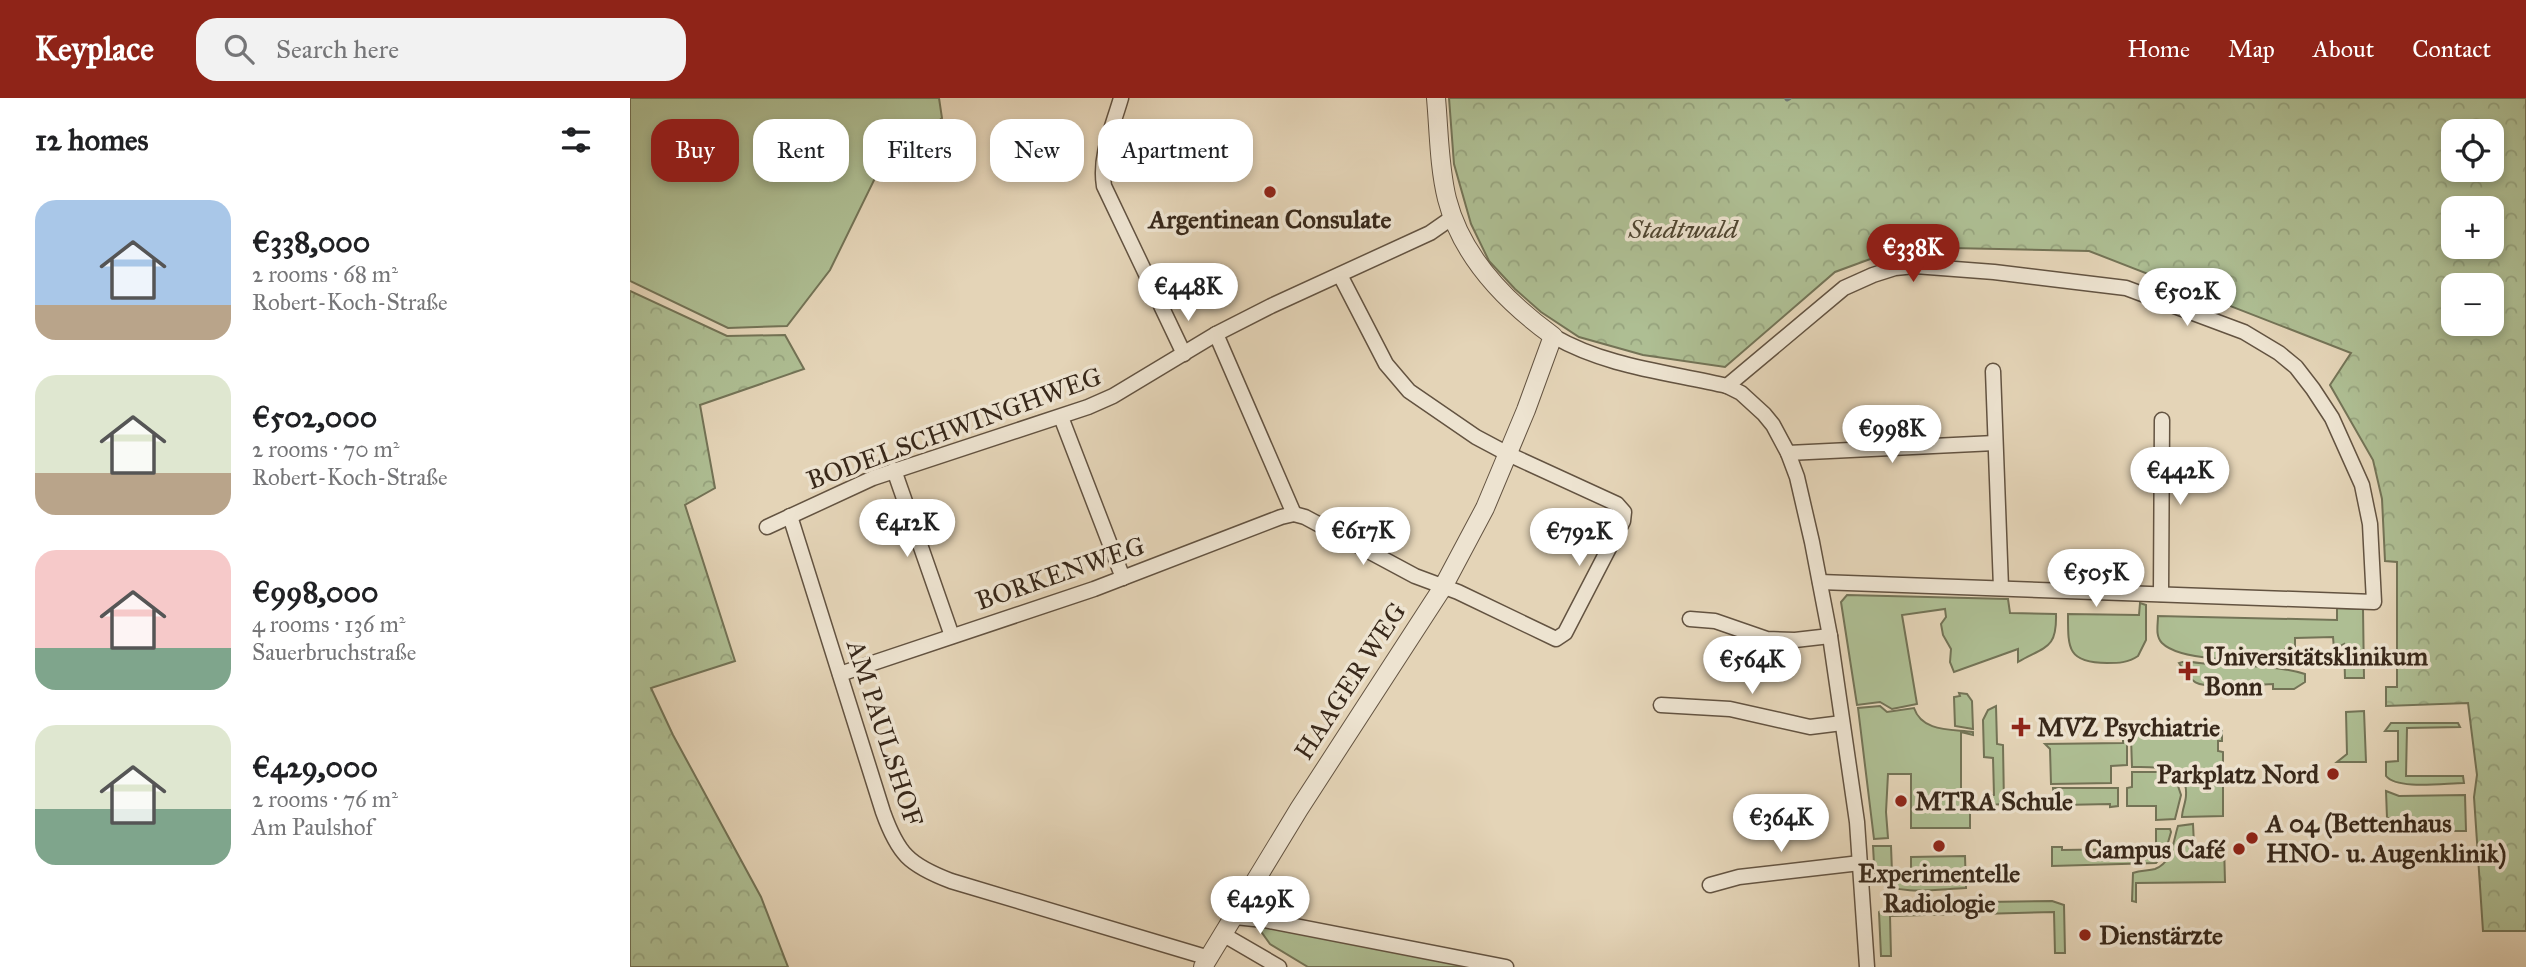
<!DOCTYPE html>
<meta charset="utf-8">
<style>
body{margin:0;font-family:"IM FELL Great Primer",serif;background:#f2f2f2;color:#202124;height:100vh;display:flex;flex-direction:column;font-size:26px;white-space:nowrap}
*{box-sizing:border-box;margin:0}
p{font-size:23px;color:#757577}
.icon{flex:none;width:38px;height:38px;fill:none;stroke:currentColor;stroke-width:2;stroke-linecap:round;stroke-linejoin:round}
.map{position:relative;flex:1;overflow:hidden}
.details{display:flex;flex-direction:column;background:#fff;width:630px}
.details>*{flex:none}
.top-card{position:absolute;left:21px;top:21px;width:665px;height:63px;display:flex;gap:14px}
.controls{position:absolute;left:1811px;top:21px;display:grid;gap:14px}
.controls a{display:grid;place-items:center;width:63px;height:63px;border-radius:14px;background:#fff;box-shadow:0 4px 10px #0003;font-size:35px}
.price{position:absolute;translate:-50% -60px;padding:0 16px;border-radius:24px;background:#fff;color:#222;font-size:23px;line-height:46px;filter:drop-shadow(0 2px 4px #0008)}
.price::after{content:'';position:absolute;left:50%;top:42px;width:21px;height:16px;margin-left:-10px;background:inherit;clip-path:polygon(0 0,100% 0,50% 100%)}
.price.selected{background:#8f2418;color:#fff}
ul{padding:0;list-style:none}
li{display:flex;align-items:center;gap:21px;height:175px;padding:0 35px}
li span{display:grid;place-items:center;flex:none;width:196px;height:140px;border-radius:21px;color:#555}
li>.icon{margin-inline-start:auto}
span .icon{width:84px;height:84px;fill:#fffc;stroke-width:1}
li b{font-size:30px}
h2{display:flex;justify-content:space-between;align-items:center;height:84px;padding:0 35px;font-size:30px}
.chip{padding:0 24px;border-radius:21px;background:#fff;box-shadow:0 4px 10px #0003;font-size:24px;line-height:63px}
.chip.selected{background:#8f2418;color:#fff}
header{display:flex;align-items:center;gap:42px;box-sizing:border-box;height:98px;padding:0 35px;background:#8f2418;color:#fff}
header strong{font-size:33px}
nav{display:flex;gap:38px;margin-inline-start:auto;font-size:24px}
.search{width:490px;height:63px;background:#f2f2f2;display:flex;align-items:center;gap:18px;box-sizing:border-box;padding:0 24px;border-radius:21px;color:#757577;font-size:26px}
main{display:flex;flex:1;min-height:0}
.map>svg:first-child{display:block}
.green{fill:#aebe93;stroke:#737356;stroke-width:2}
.forest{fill:url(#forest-crowns);stroke:#737356;stroke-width:2;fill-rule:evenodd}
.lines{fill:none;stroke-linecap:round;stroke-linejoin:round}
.stream{stroke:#737d7a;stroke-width:5}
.minor-casing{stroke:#635341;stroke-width:17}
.tertiary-casing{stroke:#635341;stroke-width:20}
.minor{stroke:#ede3d0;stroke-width:14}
.tertiary{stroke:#ede3d0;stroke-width:18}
.poi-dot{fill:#8f2418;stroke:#ede3d0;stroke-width:2.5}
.labels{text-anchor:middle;stroke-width:7;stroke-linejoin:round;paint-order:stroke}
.poi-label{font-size:26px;font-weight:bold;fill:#38281a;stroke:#ede3d0;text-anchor:start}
.park-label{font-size:26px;font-style:italic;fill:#504632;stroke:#ede3d0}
.street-label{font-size:26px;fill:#38281a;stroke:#ede3d0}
</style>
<header>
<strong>Keyplace</strong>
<div class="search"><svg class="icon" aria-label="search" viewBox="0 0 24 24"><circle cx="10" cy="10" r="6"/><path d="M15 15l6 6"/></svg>Search here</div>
<nav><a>Home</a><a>Map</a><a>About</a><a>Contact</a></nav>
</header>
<main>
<section class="details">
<h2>12 homes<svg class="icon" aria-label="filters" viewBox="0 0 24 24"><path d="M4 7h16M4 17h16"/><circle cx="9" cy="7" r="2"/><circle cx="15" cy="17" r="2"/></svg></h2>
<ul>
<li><span style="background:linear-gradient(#a9c7e8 75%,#b9a48a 0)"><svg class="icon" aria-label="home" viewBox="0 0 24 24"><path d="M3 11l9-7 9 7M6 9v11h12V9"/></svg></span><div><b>€338,000</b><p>2 rooms · 68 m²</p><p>Robert-Koch-Straße</p></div></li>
<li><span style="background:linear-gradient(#dfe7d0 70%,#b9a48a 0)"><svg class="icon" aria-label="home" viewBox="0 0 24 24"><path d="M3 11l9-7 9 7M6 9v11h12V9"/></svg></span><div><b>€502,000</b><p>2 rooms · 70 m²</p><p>Robert-Koch-Straße</p></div></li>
<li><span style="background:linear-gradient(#f6c9c9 70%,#7fa58c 0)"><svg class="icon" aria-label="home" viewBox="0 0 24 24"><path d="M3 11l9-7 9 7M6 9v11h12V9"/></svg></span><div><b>€998,000</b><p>4 rooms · 136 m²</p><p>Sauerbruchstraße</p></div></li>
<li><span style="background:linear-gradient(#dfe7d0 60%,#7fa58c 0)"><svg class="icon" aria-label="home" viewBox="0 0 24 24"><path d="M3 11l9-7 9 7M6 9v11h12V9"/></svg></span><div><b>€429,000</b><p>2 rooms · 76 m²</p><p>Am Paulshof</p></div></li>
</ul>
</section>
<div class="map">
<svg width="1896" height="869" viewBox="0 0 1896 869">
<defs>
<pattern id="forest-crowns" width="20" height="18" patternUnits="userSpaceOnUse" patternTransform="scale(1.75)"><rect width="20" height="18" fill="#aebe93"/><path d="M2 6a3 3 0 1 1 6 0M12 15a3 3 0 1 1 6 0" fill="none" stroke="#96a37e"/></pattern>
</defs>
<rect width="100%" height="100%" fill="#e4d4b7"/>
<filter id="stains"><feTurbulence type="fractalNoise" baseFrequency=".00286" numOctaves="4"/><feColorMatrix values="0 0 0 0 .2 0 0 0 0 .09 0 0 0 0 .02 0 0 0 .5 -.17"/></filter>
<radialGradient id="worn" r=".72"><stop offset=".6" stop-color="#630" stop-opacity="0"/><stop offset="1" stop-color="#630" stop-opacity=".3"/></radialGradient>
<!-- green -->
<g class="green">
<path d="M 0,0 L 309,0 L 312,20 L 246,78 L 200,172 L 157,228 L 98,230 L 0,183 Z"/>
<path d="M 1217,497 L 1378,501 L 1380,515 L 1426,516 C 1427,551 1416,548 1388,564 L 1388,551 L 1324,574 L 1320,564 L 1321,551 L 1313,537 L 1311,526 L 1316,519 L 1315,511 L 1272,517 L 1287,606 L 1262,611 L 1250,604 L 1227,607 L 1211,504 Z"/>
<path d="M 1510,505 L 1516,507 L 1516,542 L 1508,558 C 1498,565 1488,565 1477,565 C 1437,565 1438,550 1438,516 L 1509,517 Z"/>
<path d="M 1707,510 L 1733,511 L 1734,580 L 1715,580 L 1714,546 L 1704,551 L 1703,539 L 1665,540 L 1665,551 L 1655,551 L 1655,562 C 1627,562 1552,565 1532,545 C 1525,538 1528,527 1528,518 L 1707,522 Z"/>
<path d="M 1556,563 C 1596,571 1636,564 1675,576 L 1675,584 L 1664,591 L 1643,591 L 1643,586 L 1625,587 L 1625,591 L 1591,592 L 1591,588 C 1565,588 1563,586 1549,565 Z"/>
<path d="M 1329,595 L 1337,596 L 1342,603 L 1343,631 L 1325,628 L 1324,599 L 1330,598 Z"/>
<path d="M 1250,608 L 1257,614 L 1284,610 C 1292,634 1321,631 1343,634 L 1343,637 L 1331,634 L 1331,701 L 1340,704 L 1340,730 L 1281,730 L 1281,676 L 1258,676 L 1256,714 L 1258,740 L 1244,741 L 1228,610 Z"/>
<path d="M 1366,608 L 1367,646 L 1373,647 L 1374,706 L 1359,707 L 1359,698 L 1364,697 L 1363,660 L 1354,659 L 1353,622 L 1358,612 Z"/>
<path d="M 1734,613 L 1736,664 L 1707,664 L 1717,656 L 1716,614 Z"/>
<path d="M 1761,625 L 1828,625 L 1830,629 L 1777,630 L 1776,678 L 1833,678 L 1834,685 C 1815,685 1767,692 1756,678 L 1756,664 L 1768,663 L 1768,633 L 1755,633 Z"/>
<path d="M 1493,631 L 1592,631 L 1592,643 L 1588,643 L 1588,653 L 1593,654 L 1593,718 L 1552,719 C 1552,712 1556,704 1556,697 C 1558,666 1523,669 1502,669 L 1501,639 Z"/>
<path d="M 1493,637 L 1497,640 L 1497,667 L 1481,668 L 1481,685 L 1421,686 L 1420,651 L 1415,646 L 1493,645 Z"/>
<path d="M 1502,674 L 1533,674 L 1546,682 L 1551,697 L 1545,721 L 1526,722 L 1526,708 L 1497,708 L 1497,690 L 1502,689 Z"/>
<path d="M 1423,690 L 1488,690 L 1488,708 L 1480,709 L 1480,706 L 1432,707 L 1432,709 L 1424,710 Z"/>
<path d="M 1756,693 L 1769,698 L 1835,697 L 1836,733 L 1822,733 L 1821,730 L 1784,730 L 1784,720 L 1757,720 Z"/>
<path d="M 1563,726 L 1564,746 L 1594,746 L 1595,784 L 1506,785 L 1506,804 L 1502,803 L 1503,775 C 1511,772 1518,773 1525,771 C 1543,764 1543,743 1548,728 Z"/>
<path d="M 1526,731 L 1540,731 L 1541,734 L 1535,755 L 1526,765 L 1422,768 L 1422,749 L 1432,749 L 1432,752 L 1499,751 L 1500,748 L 1526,747 Z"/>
<path d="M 1243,748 L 1261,748 L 1262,774 L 1281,773 L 1281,759 L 1335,758 L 1336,790 C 1307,791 1271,798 1245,783 Z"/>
<path d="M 1422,803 L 1434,807 L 1435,855 L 1425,855 L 1424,814 L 1351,816 L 1351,807 L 1356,804 Z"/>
<path d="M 1325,805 L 1331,809 L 1331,816 L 1260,818 L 1261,858 L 1251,858 L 1249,814 L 1258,809 Z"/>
<path d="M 631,828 L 851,869 L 678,869 L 640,846 L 630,832 Z"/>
</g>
<!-- forest -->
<g class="forest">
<path d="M 819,0 L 1896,0 L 1896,833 L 1853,833 L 1844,699 L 1847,677 L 1838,605 L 1756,608 L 1756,589 L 1767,589 L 1767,464 L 1755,463 L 1752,401 L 1743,362 L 1700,287 L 1721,255 L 1459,153 L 1273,149 L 1205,174 L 1095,269 L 1013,257 L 949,239 L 911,214 L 885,191 L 859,163 L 841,126 L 824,66 ZM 1862,33 L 1862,72 L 1824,72 L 1824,33 ZM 1862,110 L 1862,149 L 1824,149 L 1824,110 ZM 1862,187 L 1862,226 L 1824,226 L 1824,187 Z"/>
<path d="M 0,193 L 97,238 L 155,237 L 174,271 L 70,307 L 85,390 L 55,407 L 105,563 L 21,590 L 43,637 L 131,799 L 158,869 L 0,869 Z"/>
</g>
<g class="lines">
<!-- stream -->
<path class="stream" d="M 1157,1 L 1159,0"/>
<defs>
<g id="minor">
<path d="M 491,0 C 483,28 469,58 474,88 L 554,256"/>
<path d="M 586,236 L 664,416"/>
<path d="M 923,238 C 977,269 1037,274 1097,288 L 1111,295 L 1134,316 L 1143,327 L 1158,355 L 1167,379 L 1182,444 L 1200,538 L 1227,724 L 1237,869"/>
<path d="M 1363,273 L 1371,490"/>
<path d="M 1097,288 L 1214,190 L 1243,177 L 1265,170 L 1285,168 L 1364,174 L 1496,190 L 1614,234 L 1649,255 L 1666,269 L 1683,291 L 1702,320 L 1732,387 L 1740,426 L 1744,504 L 1190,484"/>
<path d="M 431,319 L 493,480"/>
<path d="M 1158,355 L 1365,345"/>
<path d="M 264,372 L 322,538"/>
<path d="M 160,418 L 253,714 C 268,756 279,767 321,783 L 579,860"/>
<path d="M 137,429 L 243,380 L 458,309 L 483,298 L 586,236 L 641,208 L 800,135 L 823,119"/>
<path d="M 1531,496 L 1532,322"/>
<path d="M 1060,521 L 1085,523 L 1137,541 L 1165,542 L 1200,538"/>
<path d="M 210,576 L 464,491 L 651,419 L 664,416 L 675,419 L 785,478 L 828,494 L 926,541 L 935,535 L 993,423 L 994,414 L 987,406 L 878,356 L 846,339 L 779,293 L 756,266 L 710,177"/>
<path d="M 1031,607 L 1100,611 L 1180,629 L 1212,625"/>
<path d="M 1080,787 L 1109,779 L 1230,765"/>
<path d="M 605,819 L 634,822 L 876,869"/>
<path d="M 594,837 L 649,869"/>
</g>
<path id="tertiary" d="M 573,869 L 669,711 L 813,489 L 855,410 L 896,312 L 923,238 C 876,204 832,160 817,101 C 809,69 809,33 806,0"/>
</defs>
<!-- minor casing -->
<use href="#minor" class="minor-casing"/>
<!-- tertiary casing -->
<use href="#tertiary" class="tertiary-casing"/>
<!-- minor -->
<use href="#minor" class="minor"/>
<!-- tertiary -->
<use href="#tertiary" class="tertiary"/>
</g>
<!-- markers -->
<g class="poi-dot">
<circle cx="640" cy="94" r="7"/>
<path d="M1554.5 562.5h7v7h7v7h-7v7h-7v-7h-7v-7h7z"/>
<path d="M1387.5 618.5h7v7h7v7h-7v7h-7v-7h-7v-7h7z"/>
<circle cx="1703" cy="676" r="7"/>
<circle cx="1271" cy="703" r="7"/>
<circle cx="1622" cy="740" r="7"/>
<circle cx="1309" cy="748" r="7"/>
<circle cx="1609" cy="751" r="7"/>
<circle cx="1455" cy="837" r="7"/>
</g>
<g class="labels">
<!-- poi labels -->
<g class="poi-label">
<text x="640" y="130" text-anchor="middle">Argentinean Consulate</text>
<text x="1574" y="567">Universitätsklinikum<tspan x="1574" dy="30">Bonn</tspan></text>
<text x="1407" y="638">MVZ Psychiatrie</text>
<text x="1689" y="685" text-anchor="end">Parkplatz Nord</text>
<text x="1285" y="712">MTRA Schule</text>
<text x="1636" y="734">A 04 (Bettenhaus<tspan x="1636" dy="30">HNO- u. Augenklinik)</tspan></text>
<text x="1595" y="760" text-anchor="end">Campus Café</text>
<text x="1309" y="784" text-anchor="middle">Experimentelle<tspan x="1309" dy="30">Radiologie</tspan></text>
<text x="1469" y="846">Dienstärzte</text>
</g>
<!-- park labels -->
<g class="park-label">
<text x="1053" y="140">Stadtwald</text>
</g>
<!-- street labels -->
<g class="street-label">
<text transform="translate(324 330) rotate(-20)" y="9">BODELSCHWINGHWEG</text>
<text transform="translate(430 475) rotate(-19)" y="9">BORKENWEG</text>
<text transform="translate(720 583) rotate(-57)" y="9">HAAGER WEG</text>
<text transform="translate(255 635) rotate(72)" y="9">AM PAULSHOF</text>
</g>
</g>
<rect width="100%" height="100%" filter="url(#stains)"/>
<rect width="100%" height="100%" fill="url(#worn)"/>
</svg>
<div class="controls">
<a><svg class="icon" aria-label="locate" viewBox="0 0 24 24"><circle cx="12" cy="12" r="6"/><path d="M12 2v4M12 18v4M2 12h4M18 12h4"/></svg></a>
<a>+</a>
<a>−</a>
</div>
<b class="price selected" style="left:1283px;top:186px">€338K</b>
<b class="price" style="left:558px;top:225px">€448K</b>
<b class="price" style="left:1557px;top:230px">€502K</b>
<b class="price" style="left:1262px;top:367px">€998K</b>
<b class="price" style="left:1550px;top:409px">€442K</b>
<b class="price" style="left:277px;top:461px">€412K</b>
<b class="price" style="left:733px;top:469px">€617K</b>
<b class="price" style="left:949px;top:470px">€792K</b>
<b class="price" style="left:1466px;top:511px">€505K</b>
<b class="price" style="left:1122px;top:598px">€564K</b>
<b class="price" style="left:1151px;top:756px">€364K</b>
<b class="price" style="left:630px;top:838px">€429K</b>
<div class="top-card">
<a class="chip selected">Buy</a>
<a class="chip">Rent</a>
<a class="chip">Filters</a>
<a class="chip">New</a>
<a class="chip">Apartment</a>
</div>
</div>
</main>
